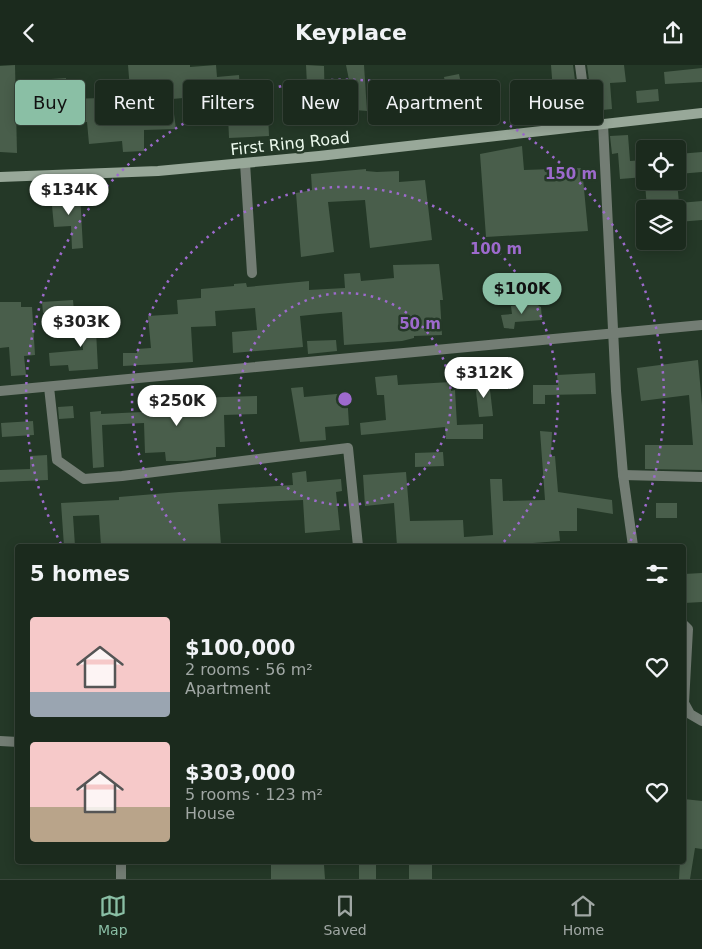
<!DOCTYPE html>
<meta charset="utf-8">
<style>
body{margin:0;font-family:"DejaVu Sans",sans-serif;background:#28362a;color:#f1f3f6;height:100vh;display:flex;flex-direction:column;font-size:19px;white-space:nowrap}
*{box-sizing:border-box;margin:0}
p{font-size:16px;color:#a0a7a4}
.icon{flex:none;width:28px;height:28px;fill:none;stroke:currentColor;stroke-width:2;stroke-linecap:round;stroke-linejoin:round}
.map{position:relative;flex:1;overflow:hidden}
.drawer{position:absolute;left:15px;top:479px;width:671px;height:320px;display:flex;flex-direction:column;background:#1b2a1d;border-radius:5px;box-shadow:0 2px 12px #0003,0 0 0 1px #39463b}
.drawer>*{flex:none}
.hud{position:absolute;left:15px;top:15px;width:672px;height:45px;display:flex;gap:10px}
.controls{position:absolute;left:636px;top:75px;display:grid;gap:10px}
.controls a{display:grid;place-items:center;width:50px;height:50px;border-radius:5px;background:#1b2a1d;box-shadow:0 2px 12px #0003,0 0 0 1px #39463b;font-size:25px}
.price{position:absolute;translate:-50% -42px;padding:0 11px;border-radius:18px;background:#fff;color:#222;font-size:16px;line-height:32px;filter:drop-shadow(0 1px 2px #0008)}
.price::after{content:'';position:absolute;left:50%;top:30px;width:15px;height:11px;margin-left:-8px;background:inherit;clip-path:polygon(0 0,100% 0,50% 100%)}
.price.current{background:#8abfa5;color:#111}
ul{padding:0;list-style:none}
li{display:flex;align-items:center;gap:15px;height:125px;padding:0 15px}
li span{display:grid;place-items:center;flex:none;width:140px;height:100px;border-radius:5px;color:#555}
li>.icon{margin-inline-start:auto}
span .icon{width:60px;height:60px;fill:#fffc;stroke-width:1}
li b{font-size:21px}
h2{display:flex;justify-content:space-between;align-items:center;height:60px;padding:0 15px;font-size:21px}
.tag{padding:0 18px;border-radius:5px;background:#1b2a1d;box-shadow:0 2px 12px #0003,0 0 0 1px #39463b;font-size:18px;line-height:45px}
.tag.current{background:#8abfa5;color:#111}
header{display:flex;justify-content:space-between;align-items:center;height:65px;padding:0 15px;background:#1b2a1d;font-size:22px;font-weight:700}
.tabs{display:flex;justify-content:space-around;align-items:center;height:70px;border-top:1px solid #39463b;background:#1b2a1d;font-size:14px;color:#a0a7a4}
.tabs a{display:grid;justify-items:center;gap:2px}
.tabs .current{color:#8abfa5}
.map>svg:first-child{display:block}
.building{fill:#495e4b}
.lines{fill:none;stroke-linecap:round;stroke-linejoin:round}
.street{stroke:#737d74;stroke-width:10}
.secondary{stroke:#98a899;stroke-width:10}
.ring{fill:none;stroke:#9d6acd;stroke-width:2.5;stroke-dasharray:2.5 5}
.labels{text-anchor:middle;stroke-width:5;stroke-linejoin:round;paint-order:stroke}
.street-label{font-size:16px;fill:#ecf9ed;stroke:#243827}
.centre{fill:#9d6acd;stroke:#243827;stroke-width:2.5}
.ring-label{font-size:15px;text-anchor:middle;font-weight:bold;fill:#9d6acd;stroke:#243827;stroke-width:5;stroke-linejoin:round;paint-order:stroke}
</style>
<header><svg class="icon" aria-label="back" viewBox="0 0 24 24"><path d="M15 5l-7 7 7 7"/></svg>Keyplace<svg class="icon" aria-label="share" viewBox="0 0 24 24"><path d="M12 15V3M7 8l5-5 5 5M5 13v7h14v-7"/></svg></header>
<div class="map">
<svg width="702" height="814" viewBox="0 0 702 814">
<rect width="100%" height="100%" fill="#243827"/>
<!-- building -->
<g class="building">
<path d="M 15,0 L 17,88 L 0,87 L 0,1 Z"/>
<path d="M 128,0 L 190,0 L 190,2 L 216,0 L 217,12 L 239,10 L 240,28 L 172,34 L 176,64 L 144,65 L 144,86 L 123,87 L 122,76 L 89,79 L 87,57 L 76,58 L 76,50 L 52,51 L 51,14 L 66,13 L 66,34 L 103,33 L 103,26 L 130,25 Z"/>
<path d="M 306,0 L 324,1 L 325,44 L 308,40 Z"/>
<path d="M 346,0 L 364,0 L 367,46 L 355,45 Z"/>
<path d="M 551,0 L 573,0 L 576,23 L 568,23 L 569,38 L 554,39 Z"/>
<path d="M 587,0 L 624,0 L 626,17 L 610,18 L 612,44 L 593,46 Z"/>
<path d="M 702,3 L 702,17 L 665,19 L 664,7 Z"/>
<path d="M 459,9 L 462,24 L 447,27 L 444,12 Z"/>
<path d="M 658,24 L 659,36 L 637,38 L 636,26 Z"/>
<path d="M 268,48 L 269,71 L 229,73 L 228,50 Z"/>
<path d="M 628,70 L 630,96 L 645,95 L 645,112 L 620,114 L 618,88 L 612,89 L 610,71 Z"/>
<path d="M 522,81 L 524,105 L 582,103 L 588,166 L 486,172 L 480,89 Z"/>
<path d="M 702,87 L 702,107 L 678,109 L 678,89 Z"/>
<path d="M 366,104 L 366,106 L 377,107 L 399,106 L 399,117 L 425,115 L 432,175 L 370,183 L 365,135 L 328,137 L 334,187 L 301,192 L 296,128 L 312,125 L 311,109 Z"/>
<path d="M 677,116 L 679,138 L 702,136 L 702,155 L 678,157 L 678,144 L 647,144 L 645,118 Z"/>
<path d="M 80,128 L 83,183 L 72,184 L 71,161 L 54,162 L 51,130 Z"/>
<path d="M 439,199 L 443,235 L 440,235 L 442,270 L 414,271 L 414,273 L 402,276 L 344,280 L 342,247 L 319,249 L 300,251 L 303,282 L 233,288 L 232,267 L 257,265 L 255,243 L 215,246 L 216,261 L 191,262 L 193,297 L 123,301 L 123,288 L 137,288 L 137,284 L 151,283 L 148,251 L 178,249 L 177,235 L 201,233 L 201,224 L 234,221 L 234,219 L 246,218 L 247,222 L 309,216 L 309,225 L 345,223 L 344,209 L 360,208 L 361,216 L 394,213 L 393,200 Z"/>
<path d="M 73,235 L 74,246 L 43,248 L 42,237 Z"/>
<path d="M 0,237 L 21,237 L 21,242 L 32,242 L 35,290 L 24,291 L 26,310 L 11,311 L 9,282 L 0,283 Z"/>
<path d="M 534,238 L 541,242 L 542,255 L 515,257 L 514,264 L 504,263 L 501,250 L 512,249 L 511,241 Z"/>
<path d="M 95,246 L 98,304 L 69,306 L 68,300 L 50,301 L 49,288 L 83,285 L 80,247 Z"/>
<path d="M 336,275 L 337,286 L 308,289 L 307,276 Z"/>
<path d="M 698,295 L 702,340 L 702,405 L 645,404 L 645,380 L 693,380 L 689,330 L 641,336 L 637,303 Z"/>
<path d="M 595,308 L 596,329 L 545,330 L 545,339 L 533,339 L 533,320 L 558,320 L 557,310 Z"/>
<path d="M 397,310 L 398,320 L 451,317 L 451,326 L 455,325 L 457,360 L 483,359 L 483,374 L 446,374 L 445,362 L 361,370 L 360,358 L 386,355 L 384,330 L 377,330 L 375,312 Z"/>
<path d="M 489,316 L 493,351 L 479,352 L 475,318 Z"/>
<path d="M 303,322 L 304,332 L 347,328 L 349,360 L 325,362 L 326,375 L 300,377 L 291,323 Z"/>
<path d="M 257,331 L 257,349 L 224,350 L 225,382 L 216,382 L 216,392 L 186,396 L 166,396 L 165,387 L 145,388 L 144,358 L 102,360 L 104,402 L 93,403 L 90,347 L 101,346 L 101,349 L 163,346 L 162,334 Z"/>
<path d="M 73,341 L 74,353 L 59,354 L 58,342 Z"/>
<path d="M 33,356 L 34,370 L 2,372 L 1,358 Z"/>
<path d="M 540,366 L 552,367 L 551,391 L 555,391 L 558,427 L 612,435 L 613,449 L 577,443 L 577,466 L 559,466 L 560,476 L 533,478 L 533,481 L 397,481 L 394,438 L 365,441 L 363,410 L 406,407 L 410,456 L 463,455 L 464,472 L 493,470 L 490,414 L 502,414 L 503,436 L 545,435 Z"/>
<path d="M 443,387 L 444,401 L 415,402 L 415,388 Z"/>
<path d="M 47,390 L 48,415 L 0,417 L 0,405 L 30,404 L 30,391 Z"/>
<path d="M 306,406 L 307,417 L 341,414 L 342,426 L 336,427 L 340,465 L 305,468 L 303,435 L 218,439 L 221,480 L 101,481 L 99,450 L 73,451 L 75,481 L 64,481 L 61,438 L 119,435 L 119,432 L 179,427 L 293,420 L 292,408 Z"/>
<rect x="656" y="438" width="21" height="15"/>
<path d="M 702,508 L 702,537 L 684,538 L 684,509 Z"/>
<path d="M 684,734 L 702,736 L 702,784 L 695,783 L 690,814 L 679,814 L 680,796 L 684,796 Z"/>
<rect x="409" y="799" width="23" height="15"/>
<path d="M 271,800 L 324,800 L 325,814 L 271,814 Z"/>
<rect x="359" y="800" width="17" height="14"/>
</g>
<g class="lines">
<!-- street -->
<g class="street">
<path d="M 580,0 L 588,61"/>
<path d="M 603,59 L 616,326 L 623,410 L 633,481"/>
<path d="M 245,98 L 252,208"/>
<path d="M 49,322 L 57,395 L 84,414 L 122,411 L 348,383 L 358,481"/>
<path d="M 0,326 L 702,260"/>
<path d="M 623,410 L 702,412"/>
<path d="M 684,560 L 688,564 L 684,638 L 690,649 L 702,656"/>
<path d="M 0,676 L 18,677"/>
<path d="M 121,814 L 121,796"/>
</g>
<!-- secondary -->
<path class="secondary" d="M 0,112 L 158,106 L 319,91 L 702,48"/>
</g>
<!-- distance rings -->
<g class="ring">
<circle cx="345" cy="334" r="106"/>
<path d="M190 481A213 213 0 1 1 500 481"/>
<path d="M61 479A319 319 0 1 1 629 479"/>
</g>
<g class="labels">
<!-- street labels -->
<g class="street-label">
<text transform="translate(290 78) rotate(-6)" y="6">First Ring Road</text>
</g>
</g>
<circle cx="345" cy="334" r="8" class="centre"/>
<g class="ring-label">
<text x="571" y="114">150 m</text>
<text x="496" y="189">100 m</text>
<text x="420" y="264">50 m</text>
</g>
</svg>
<div class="controls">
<a><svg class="icon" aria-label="locate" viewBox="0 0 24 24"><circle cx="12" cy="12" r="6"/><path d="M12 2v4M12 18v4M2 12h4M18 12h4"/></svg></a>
<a><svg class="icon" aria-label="layers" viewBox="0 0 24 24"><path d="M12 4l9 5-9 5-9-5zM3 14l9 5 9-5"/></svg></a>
</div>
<b class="price" style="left:69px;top:151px">$134K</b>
<b class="price current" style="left:522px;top:250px">$100K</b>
<b class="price" style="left:81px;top:283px">$303K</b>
<b class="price" style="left:484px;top:334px">$312K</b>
<b class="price" style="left:177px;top:362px">$250K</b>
<div class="hud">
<a class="tag current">Buy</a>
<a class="tag">Rent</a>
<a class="tag">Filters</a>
<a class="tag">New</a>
<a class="tag">Apartment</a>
<a class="tag">House</a>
</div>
<section class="drawer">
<h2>5 homes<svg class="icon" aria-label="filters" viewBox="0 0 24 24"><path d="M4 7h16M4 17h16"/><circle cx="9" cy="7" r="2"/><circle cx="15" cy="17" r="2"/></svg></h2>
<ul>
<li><span style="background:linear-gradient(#f6c9c9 75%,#9aa5b1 0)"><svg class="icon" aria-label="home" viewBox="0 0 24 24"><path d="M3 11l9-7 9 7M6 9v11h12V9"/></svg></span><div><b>$100,000</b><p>2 rooms · 56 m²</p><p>Apartment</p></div><svg class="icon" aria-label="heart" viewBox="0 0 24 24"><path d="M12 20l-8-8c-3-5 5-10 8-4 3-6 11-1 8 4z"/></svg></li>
<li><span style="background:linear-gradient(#f6c9c9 65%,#b9a48a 0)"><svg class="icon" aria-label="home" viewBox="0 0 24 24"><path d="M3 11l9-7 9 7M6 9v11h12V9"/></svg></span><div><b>$303,000</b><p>5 rooms · 123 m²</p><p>House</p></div><svg class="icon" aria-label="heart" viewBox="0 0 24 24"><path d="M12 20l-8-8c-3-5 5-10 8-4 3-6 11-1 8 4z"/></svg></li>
</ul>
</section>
</div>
<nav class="tabs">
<a class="current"><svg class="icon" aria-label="map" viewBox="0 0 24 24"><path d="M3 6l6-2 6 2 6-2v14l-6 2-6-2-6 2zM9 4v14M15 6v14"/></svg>Map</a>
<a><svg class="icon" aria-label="saved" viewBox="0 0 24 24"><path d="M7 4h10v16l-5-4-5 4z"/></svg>Saved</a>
<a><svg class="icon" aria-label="home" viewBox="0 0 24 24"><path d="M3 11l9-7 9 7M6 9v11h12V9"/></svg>Home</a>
</nav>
